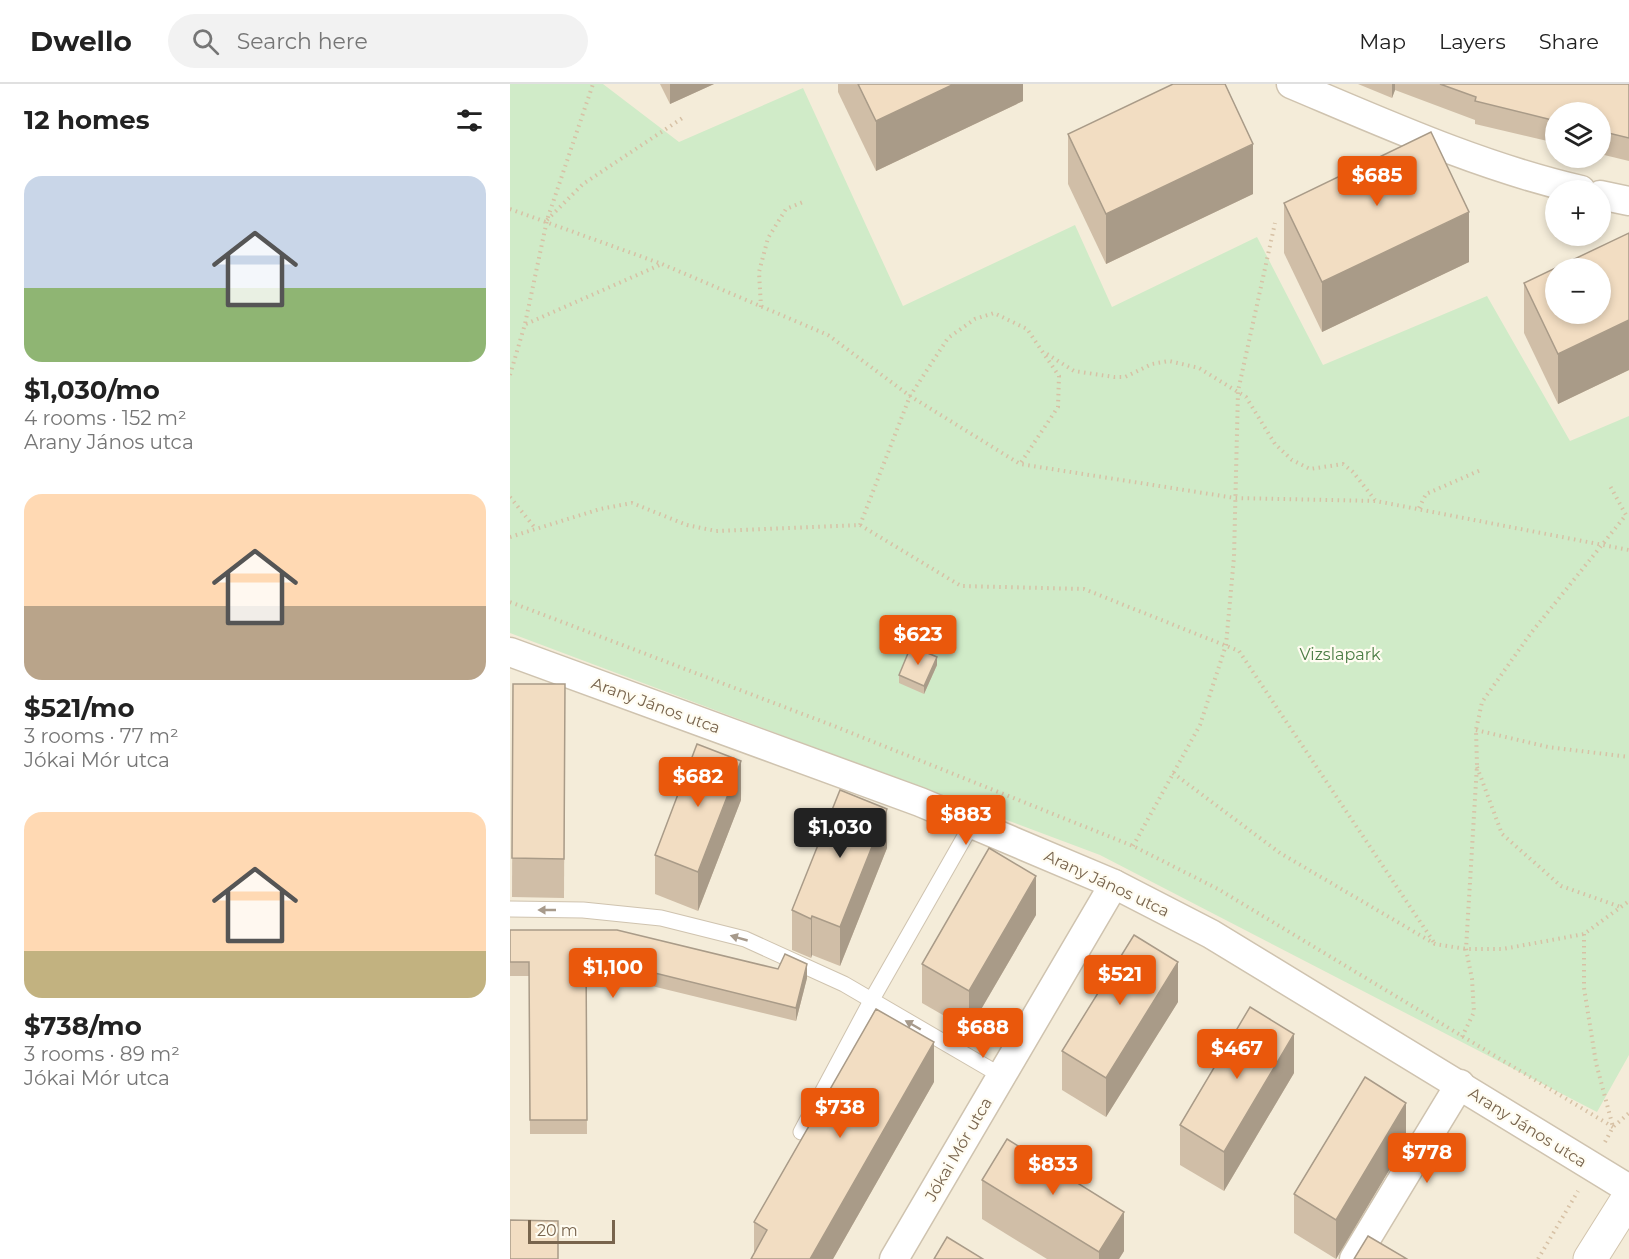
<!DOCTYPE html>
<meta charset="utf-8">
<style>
body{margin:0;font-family:Montserrat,sans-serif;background:#f2f2f2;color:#222;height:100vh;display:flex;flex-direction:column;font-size:22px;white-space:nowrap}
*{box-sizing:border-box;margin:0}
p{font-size:20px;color:#767676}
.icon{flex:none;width:33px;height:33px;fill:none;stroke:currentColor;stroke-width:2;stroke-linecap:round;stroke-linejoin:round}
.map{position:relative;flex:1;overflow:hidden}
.panel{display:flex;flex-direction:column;background:#fff;width:510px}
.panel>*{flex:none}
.buttons{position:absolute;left:1035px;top:18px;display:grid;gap:12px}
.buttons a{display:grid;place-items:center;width:66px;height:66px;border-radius:50%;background:#fff;box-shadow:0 3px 9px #0003;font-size:30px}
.scale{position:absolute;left:18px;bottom:15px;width:87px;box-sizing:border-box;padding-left:6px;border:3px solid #78644d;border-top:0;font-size:16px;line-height:21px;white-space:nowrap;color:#78644d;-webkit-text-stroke:4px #fffcf1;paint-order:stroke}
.price{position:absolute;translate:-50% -51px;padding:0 14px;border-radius:6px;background:#ea580c;color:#fff;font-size:20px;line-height:39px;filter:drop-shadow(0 2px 3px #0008)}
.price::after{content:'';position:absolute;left:50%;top:36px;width:18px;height:14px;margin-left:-9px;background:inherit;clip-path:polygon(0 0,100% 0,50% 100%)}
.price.on{background:#222;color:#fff}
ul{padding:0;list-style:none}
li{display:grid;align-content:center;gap:12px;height:318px;padding:0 24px}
li span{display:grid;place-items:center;height:186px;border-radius:18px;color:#555}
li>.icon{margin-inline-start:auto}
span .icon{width:108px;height:108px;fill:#fffc;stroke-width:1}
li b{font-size:26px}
h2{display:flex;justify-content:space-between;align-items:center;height:72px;padding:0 24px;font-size:26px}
header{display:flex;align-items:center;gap:36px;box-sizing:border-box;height:84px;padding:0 30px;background:#fff;border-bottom:2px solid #e0e0e0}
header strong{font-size:28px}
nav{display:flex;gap:33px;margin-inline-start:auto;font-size:21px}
.search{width:420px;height:54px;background:#f2f2f2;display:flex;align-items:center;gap:15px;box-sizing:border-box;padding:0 21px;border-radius:33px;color:#767676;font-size:22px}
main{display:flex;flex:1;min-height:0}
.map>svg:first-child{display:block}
.residential{fill:#f4ecd9;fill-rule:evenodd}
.green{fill:#d0ebc8}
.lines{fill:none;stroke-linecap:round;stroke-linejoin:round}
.lane-casing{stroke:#cfc3af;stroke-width:17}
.street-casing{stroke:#cfc3af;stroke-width:31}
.secondary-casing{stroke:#d2c4ad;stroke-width:35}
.path{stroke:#d7c1a5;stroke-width:4;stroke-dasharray:1.5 4.5;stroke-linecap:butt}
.lane{stroke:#fff;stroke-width:15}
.street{stroke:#fff;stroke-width:28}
.secondary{stroke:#fff;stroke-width:33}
.wall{fill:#d0bea7}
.shaded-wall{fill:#a99b88}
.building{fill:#f2ddc2;stroke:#a99b88;stroke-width:1.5;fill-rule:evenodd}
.oneway{fill:#a79a8b}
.labels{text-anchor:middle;stroke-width:4.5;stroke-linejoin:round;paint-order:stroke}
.park-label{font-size:16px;fill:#4c7d45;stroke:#fffcf1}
.street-label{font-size:16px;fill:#78644d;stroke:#fffcf1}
</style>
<header>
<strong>Dwello</strong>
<div class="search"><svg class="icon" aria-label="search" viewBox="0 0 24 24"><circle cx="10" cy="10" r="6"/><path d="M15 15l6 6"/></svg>Search here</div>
<nav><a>Map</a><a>Layers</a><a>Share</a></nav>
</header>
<main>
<section class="panel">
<h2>12 homes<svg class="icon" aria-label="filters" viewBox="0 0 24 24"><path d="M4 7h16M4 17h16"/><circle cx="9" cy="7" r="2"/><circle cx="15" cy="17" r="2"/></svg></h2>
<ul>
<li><span style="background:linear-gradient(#c9d6e8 60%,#8fb573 0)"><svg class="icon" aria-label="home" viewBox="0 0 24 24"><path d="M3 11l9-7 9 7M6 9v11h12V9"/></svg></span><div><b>$1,030/mo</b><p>4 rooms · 152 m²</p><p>Arany János utca</p></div></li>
<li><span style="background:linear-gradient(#ffd9b3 60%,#b9a48a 0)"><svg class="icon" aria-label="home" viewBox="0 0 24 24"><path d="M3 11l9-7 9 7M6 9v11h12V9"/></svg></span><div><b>$521/mo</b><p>3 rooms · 77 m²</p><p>Jókai Mór utca</p></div></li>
<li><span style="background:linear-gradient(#ffd9b3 75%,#c2b280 0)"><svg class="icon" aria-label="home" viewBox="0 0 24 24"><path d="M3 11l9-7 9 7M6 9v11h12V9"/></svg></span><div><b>$738/mo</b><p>3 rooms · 89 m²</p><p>Jókai Mór utca</p></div></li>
</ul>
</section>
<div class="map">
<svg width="1119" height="1175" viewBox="0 0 1119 1175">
<rect width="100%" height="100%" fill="#fcf8ea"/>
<!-- residential -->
<path class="residential" d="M 0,0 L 1119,0 L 1119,1175 L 0,1175 ZM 1046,28 L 1090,28 L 1090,74 L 1046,74 ZM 1046,106 L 1090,106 L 1090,152 L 1046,152 ZM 1046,184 L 1090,184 L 1090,230 L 1046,230 Z"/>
<!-- green -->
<path class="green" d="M 0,0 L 93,0 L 169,58 L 293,4 L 393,222 L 565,141 L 602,223 L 747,153 L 813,281 L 977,212 L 1060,357 L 1119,332 L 1119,971 L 1087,1028 L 590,771 L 0,549 Z"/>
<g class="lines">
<defs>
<g id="lane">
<path d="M 0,825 L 73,826 L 151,834 L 235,855 L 334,900 L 490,991"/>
<path d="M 291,1048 L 361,917 L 462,740"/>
</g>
<g id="street">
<path d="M 781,0 C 876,40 971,83 1071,106"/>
<path d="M 1090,111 L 1119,117"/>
<path d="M 0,568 L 410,718 L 604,800 L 701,850 L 1119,1105"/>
<path d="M 384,1175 L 604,800"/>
<path d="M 844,1175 L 950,1000"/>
</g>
<path id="secondary" d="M 1080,1175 L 1119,1113"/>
</defs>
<!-- lane casing -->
<use href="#lane" class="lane-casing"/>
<!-- street casing -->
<use href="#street" class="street-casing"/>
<!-- secondary casing -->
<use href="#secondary" class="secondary-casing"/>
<!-- path -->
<g class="path">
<path d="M 0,125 L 152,180 L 318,251 L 400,312 L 510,380 L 725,414 L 866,417 L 1119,466"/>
<path d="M 37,136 L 73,100 L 174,33"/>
<path d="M 251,223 L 249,188 L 258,154 L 276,125 L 293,118"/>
<path d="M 16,240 L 152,180"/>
<path d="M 537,270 L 564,287 L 604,293 L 615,293 L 642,280 L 659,277 L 689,284 L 736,313 L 765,360 L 782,376 L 800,385 L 833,380 L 843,388 L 865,416"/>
<path d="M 0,291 L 15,240 L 37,136 L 83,0"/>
<path d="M 0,413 L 25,444"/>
<path d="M 909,424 L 916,410 L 973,385"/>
<path d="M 350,441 L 400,312 L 438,254 L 465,235 L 484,229 L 517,245 L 549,292 L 548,323 L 510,380"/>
<path d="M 0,453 L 90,425 L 122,419 L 177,441 L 206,447 L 350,441 L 451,502 L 574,505 L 729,567 L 925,860"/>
<path d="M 0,518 L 324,642 L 623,762 L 708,805 L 1103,1043"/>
<path d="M 966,646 L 1038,663 L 1119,673"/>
<path d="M 967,683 L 992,750 L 1051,802 L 1111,823"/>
<path d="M 663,689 L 770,769 L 925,860 L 956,865 L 993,865 L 1074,850 L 1119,817"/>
<path d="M 623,762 L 690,641 L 716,561 L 724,473 L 728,307 L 765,139"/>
<path d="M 1074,850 L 1074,904 L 1086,979 L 1103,1043"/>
<path d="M 952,953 L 964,928 L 962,895 L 956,865 L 967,681 L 966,646 L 972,618 L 1021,549 L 1116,431 L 1099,400"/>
<path d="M 1095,1058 L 1103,1043 L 1119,1029"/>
<path d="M 1028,1175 L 1068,1107"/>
</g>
<!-- lane -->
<use href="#lane" class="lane"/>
<!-- street -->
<use href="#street" class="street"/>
<!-- secondary -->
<use href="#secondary" class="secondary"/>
</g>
<!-- wall -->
<g class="wall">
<path d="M 150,0 L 204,0 L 160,20 Z"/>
<path d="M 328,0 L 513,0 L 513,17 L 366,87 L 328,8 Z"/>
<path d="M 848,0 L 1119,0 L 1119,77 L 1090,70 L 1090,28 L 1046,28 L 1046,59 L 965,40 L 965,36 L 885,6 L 882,14 Z"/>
<path d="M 558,50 L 743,110 L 596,180 L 558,100 Z"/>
<path d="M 774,119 L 959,178 L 812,248 L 774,169 Z"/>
<path d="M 1119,149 L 1119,286 L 1048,320 L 1014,249 L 1014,199 Z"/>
<path d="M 427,581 L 414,610 L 389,599 L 389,591 Z"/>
<path d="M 3,600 L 55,600 L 54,814 L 2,813 Z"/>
<path d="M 231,716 L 188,827 L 145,810 L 145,771 Z"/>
<path d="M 377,764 L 330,882 L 302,871 L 301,874 L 282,866 L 282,826 Z"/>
<path d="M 526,831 L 459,946 L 412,919 L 412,880 Z"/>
<path d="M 0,846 L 297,894 L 286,937 L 76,886 L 77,1050 L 20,1050 L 19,892 L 0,892 Z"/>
<path d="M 668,918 L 596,1033 L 552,1006 L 552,967 Z"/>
<path d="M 784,989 L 714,1107 L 670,1081 L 670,1041 Z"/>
<path d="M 424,998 L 323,1175 L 241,1175 L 244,1170 L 244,1138 Z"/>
<path d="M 896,1058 L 826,1175 L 784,1149 L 784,1110 Z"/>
<path d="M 472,1096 L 614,1167 L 609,1175 L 537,1175 L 472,1135 Z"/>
</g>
<!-- shaded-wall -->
<g class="shaded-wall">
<path d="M 160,0 L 204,0 L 160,20 Z"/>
<path d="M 444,0 L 513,0 L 513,17 L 366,87 L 366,37 Z"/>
<path d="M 882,0 L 885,0 L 885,6 L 882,14 Z"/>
<path d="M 743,60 L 743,110 L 596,180 L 596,130 Z"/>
<path d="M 959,128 L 959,178 L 812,248 L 812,198 Z"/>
<path d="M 1119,236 L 1119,286 L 1048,320 L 1048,270 Z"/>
<path d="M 427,573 L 427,581 L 414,610 L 414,602 Z"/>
<path d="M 231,677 L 231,716 L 188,827 L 188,788 Z"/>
<path d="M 377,725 L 377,764 L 330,882 L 330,843 Z"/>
<path d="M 526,792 L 526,831 L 459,946 L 459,907 Z"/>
<path d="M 302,832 L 302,871 L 301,874 L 301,835 Z"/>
<path d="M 668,878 L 668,918 L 596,1033 L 596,994 Z"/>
<path d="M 297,880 L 297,894 L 286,937 L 286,924 Z"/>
<path d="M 784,950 L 784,989 L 714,1107 L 714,1068 Z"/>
<path d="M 424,958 L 424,998 L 323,1175 L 300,1175 Z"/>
<path d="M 896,1019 L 896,1058 L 826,1175 L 826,1136 Z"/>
<path d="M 614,1128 L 614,1167 L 609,1175 L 589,1175 L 589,1168 Z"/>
</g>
<!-- building -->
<g class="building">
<path d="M 348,0 L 444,0 L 366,37 Z"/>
<path d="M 663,0 L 715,0 L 743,60 L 596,130 L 558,50 Z"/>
<path d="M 930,0 L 1119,0 L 1119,54 L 1090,47 L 1090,28 L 1046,28 L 1046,37 L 965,17 L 966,13 Z"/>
<path d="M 921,48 L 959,128 L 812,198 L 774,119 Z"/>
<path d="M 1119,149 L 1119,236 L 1048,270 L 1014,199 ZM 1046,184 L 1090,184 L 1090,230 L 1046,230 Z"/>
<path d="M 401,562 L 427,573 L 414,602 L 389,591 Z"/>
<path d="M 3,600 L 55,600 L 54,775 L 2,774 Z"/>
<path d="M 187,660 L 231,677 L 188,788 L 145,771 Z"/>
<path d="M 330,706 L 377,725 L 330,843 L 302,832 L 301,835 L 282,826 Z"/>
<path d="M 479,764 L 526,792 L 459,907 L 412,880 Z"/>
<path d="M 0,846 L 107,846 L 268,885 L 275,870 L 297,880 L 286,924 L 76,872 L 77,1036 L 20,1036 L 19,878 L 0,878 Z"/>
<path d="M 624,851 L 668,878 L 596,994 L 552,967 Z"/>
<path d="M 740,923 L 784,950 L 714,1068 L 670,1041 Z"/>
<path d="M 366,925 L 424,958 L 300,1175 L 241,1175 L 257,1146 L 244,1138 Z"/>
<path d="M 855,993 L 896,1019 L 826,1136 L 784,1110 Z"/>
<path d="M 497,1055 L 614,1128 L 589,1168 L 472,1096 Z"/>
<path d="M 0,1136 L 48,1137 L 48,1175 L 0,1175 Z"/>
<path d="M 858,1152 L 897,1175 L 844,1175 Z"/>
<path d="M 437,1153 L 473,1175 L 424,1175 Z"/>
</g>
<!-- one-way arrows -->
<defs><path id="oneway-solid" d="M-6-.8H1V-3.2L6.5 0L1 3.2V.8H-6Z" transform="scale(1.5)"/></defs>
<g class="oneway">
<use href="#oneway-solid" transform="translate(37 826) rotate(-180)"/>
<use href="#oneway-solid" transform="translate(229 854) rotate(-164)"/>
<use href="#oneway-solid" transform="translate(403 941) rotate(-150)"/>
</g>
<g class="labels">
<!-- park labels -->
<g class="park-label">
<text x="830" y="576">Vizslapark</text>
</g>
<!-- street labels -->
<g class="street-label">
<text transform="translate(146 621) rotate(20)" y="6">Arany János utca</text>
<text transform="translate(597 799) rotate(25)" y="6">Arany János utca</text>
<text transform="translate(1018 1043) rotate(32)" y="6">Arany János utca</text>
<text transform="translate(448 1065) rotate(-60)" y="6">Jókai Mór utca</text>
</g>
</g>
</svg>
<div class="buttons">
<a><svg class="icon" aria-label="layers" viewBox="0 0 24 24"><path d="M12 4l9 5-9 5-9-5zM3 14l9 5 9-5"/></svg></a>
<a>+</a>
<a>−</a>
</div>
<div class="scale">20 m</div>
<b class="price" style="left:867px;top:123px">$685</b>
<b class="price" style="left:408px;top:582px">$623</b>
<b class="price" style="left:188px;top:724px">$682</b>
<b class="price" style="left:456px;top:762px">$883</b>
<b class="price on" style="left:330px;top:775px">$1,030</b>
<b class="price" style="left:103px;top:915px">$1,100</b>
<b class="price" style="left:610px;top:922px">$521</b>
<b class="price" style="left:473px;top:975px">$688</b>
<b class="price" style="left:727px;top:996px">$467</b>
<b class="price" style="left:330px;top:1055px">$738</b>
<b class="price" style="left:917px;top:1100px">$778</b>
<b class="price" style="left:543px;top:1112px">$833</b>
</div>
</main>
